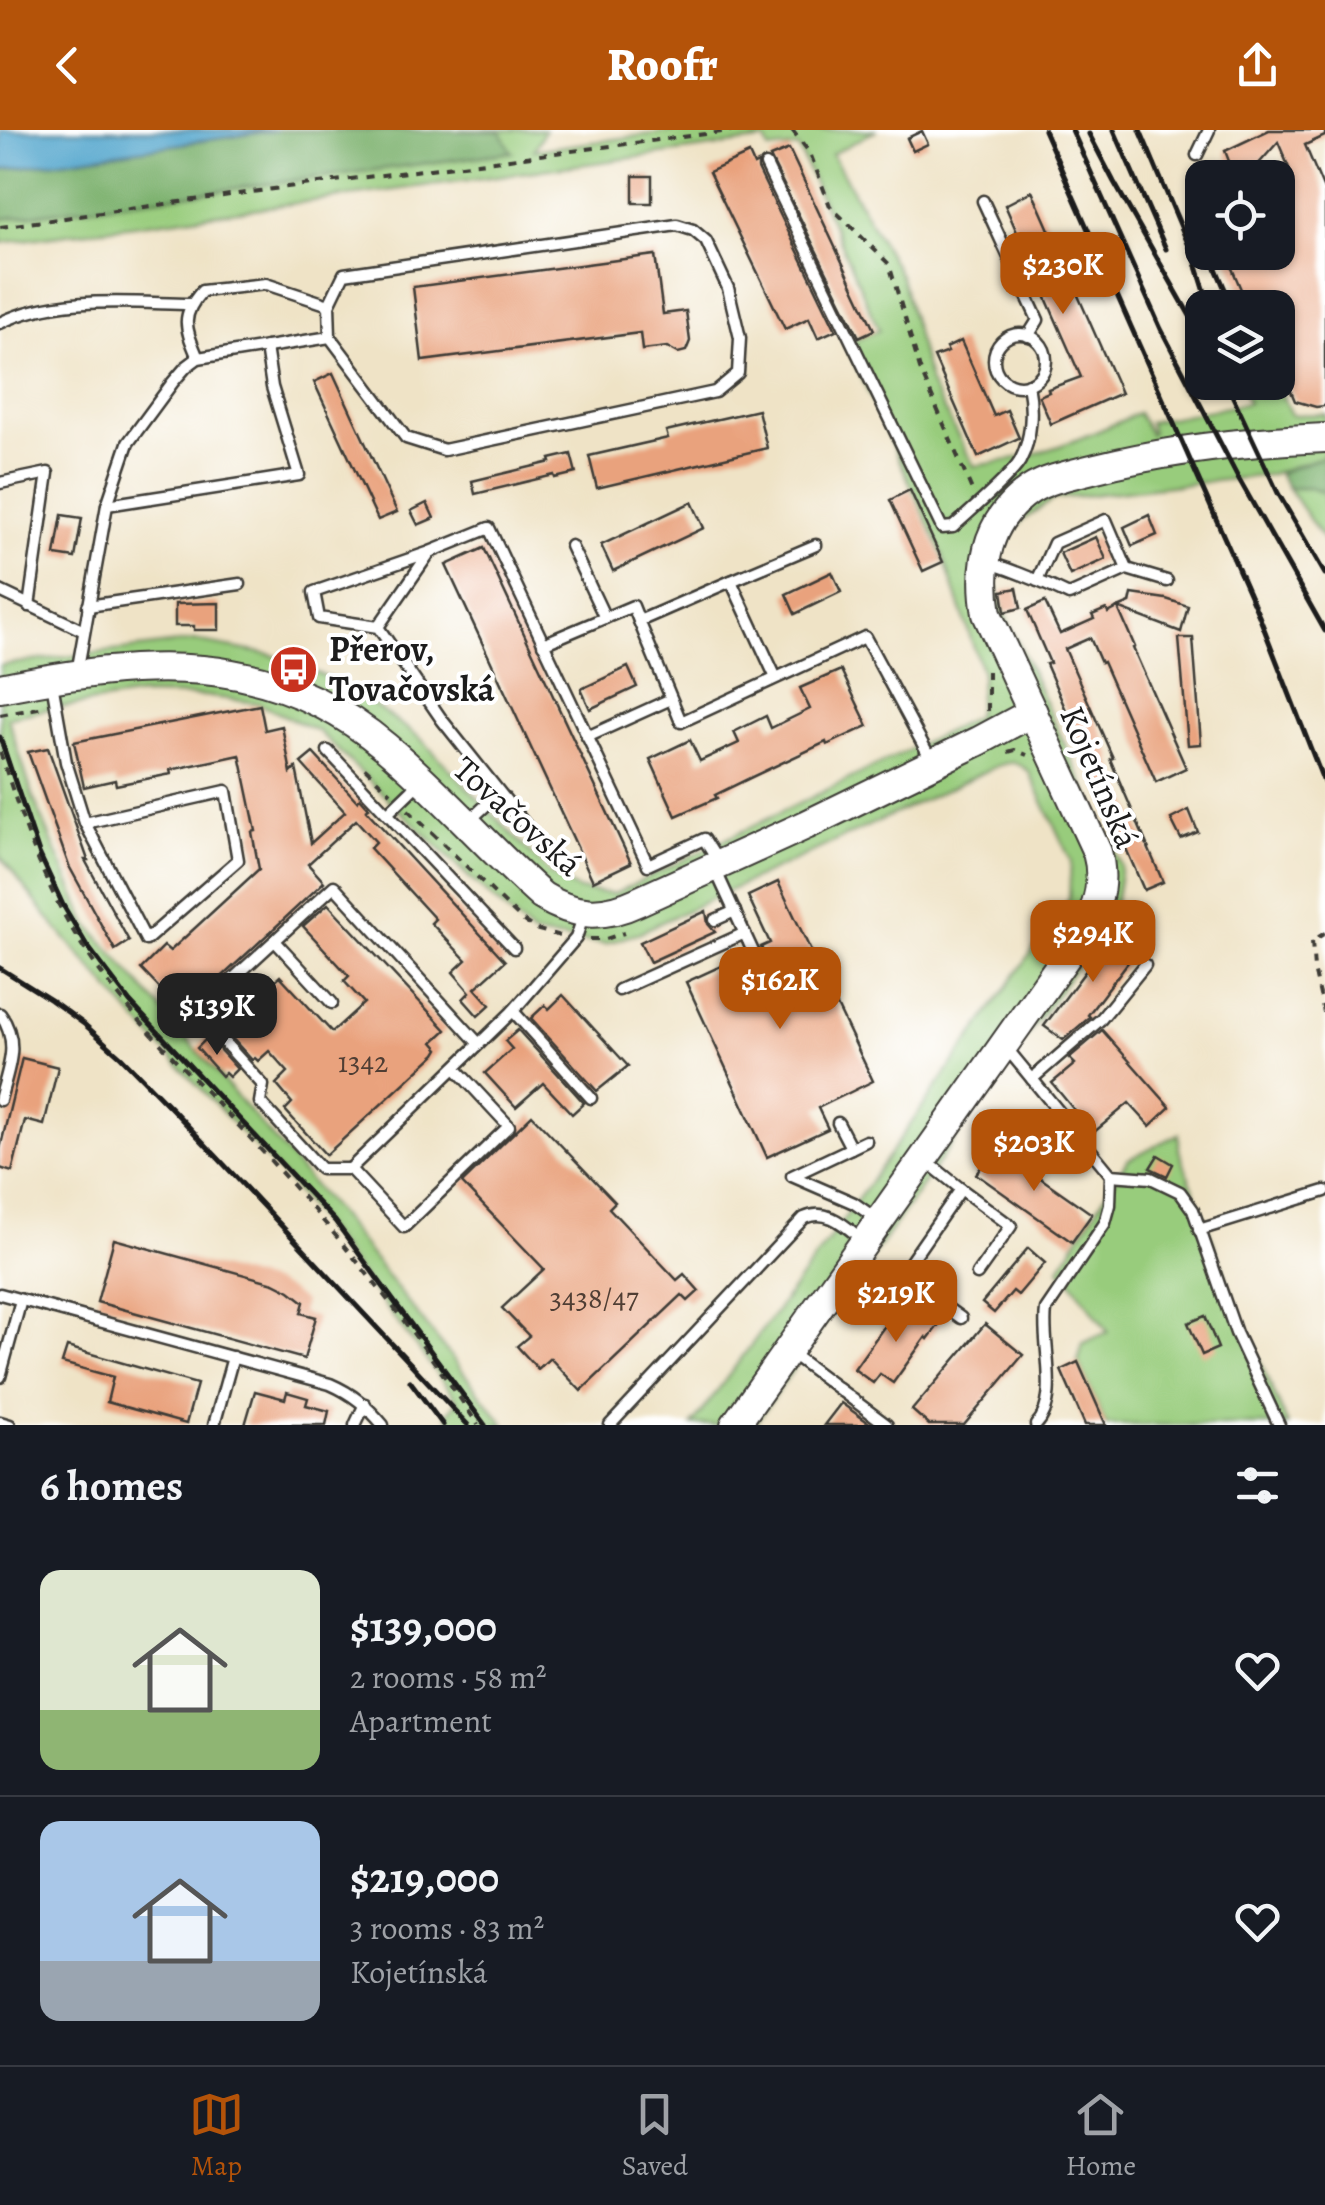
<!DOCTYPE html>
<meta charset="utf-8">
<style>
body{margin:0;font-family:Alegreya,serif;background:#20242c;color:#f1f3f6;height:100vh;display:flex;flex-direction:column;font-size:38px;white-space:nowrap}
*{box-sizing:border-box;margin:0}
p{font-size:32px;color:#9ea1a6}
.icon{flex:none;width:55px;height:55px;fill:none;stroke:currentColor;stroke-width:2;stroke-linecap:round;stroke-linejoin:round}
.map{position:relative;height:1295px;overflow:hidden}
.panel{display:flex;flex-direction:column;background:#171b24;flex:1}
.panel>*{flex:none}
.buttons{position:absolute;left:1185px;top:30px;display:grid;gap:20px}
.buttons a{display:grid;place-items:center;width:110px;height:110px;border-radius:20px;background:#171b24;box-shadow:0 2px 8px #0004;font-size:50px}
.price{position:absolute;translate:-50% -85px;padding:0 22px;border-radius:20px;background:#b45309;color:#fff;font-size:32px;line-height:65px;filter:drop-shadow(0 2px 5px #0008)}
.price::after{content:'';position:absolute;left:50%;top:60px;width:30px;height:22px;margin-left:-15px;background:inherit;clip-path:polygon(0 0,100% 0,50% 100%)}
.price.selected{background:#222;color:#fff}
ul{padding:0;list-style:none}
li{display:flex;align-items:center;gap:30px;height:250px;padding:0 40px}
li+li{border-top:2px solid #363941}
li span{display:grid;place-items:center;flex:none;width:280px;height:200px;border-radius:20px;color:#555}
li>.icon{margin-inline-start:auto}
span .icon{width:120px;height:120px;fill:#fffc;stroke-width:1}
li b{font-size:42px}
h2{display:flex;justify-content:space-between;align-items:center;height:120px;padding:0 40px;font-size:42px}
header{display:flex;justify-content:space-between;align-items:center;height:130px;padding:0 40px;background:#b45309;color:#fff;font-size:45px;font-weight:800}
.tab-bar{display:flex;justify-content:space-around;align-items:center;height:140px;border-top:2px solid #363941;background:#171b24;font-size:28px;color:#9ea1a6}
.tab-bar a{display:grid;justify-items:center;gap:5px}
.tab-bar .selected{color:#b45309}
.map>svg:first-child{display:block}
.green{fill:#98cc7c;stroke:#5a744c;stroke-width:2.5}
.forest{fill:#7ab06c;stroke:#4b6644;stroke-width:2.5}
.water{fill:#51a5cc;stroke:#366074;stroke-width:2.5}
.building{fill:#e9a27d}
.lines{fill:none;stroke-linecap:round;stroke-linejoin:round}
.service-casing{stroke:#3c3a36;stroke-width:15}
.secondary-casing{stroke:#3c3a36;stroke-width:32}
.path{stroke:#3c3a36;stroke-width:4;stroke-dasharray:8 8;stroke-linecap:butt}
.service{stroke:#fff;stroke-width:10}
.secondary{stroke:#fff;stroke-width:28}
.rail{stroke:#1c1c1c;stroke-width:5}
.labels{text-anchor:middle;stroke-width:8;stroke-linejoin:round;paint-order:stroke}
.number-label{font-size:30px;fill:#4f3e34}
.poi-label{font-size:35px;font-weight:bold;fill:#1c1c1c;stroke:#fff;text-anchor:start}
.street-label{font-size:35px;fill:#1c1c1c;stroke:#fff}
</style>
<header><svg class="icon" aria-label="back" viewBox="0 0 24 24"><path d="M15 5l-7 7 7 7"/></svg>Roofr<svg class="icon" aria-label="share" viewBox="0 0 24 24"><path d="M12 15V3M7 8l5-5 5 5M5 13v7h14v-7"/></svg></header>
<div class="map">
<svg width="1325" height="1295" viewBox="0 0 1325 1295">
<rect width="100%" height="100%" fill="#fff"/>
<filter id="ink" filterUnits="userSpaceOnUse"><feTurbulence type="fractalNoise" baseFrequency=".01" numOctaves="2"/><feDisplacementMap in="SourceGraphic" scale="20" xChannelSelector="R" yChannelSelector="G"/><feConvolveMatrix kernelMatrix="1 2 1 2 8 2 1 2 1" color-interpolation-filters="sRGB"/></filter>
<filter id="wash" filterUnits="userSpaceOnUse"><feTurbulence type="fractalNoise" baseFrequency=".0048" numOctaves="4" result="noise"/><feDisplacementMap in="SourceGraphic" scale="40" xChannelSelector="R" yChannelSelector="G"/><feGaussianBlur stdDeviation="2.25" result="paint"/><feColorMatrix in="noise" values="0 0 0 0 0 0 0 0 0 0 0 0 0 0 0 0 0 1.4 0 .05"/><feComposite in="paint" operator="in"/></filter>
<g filter="url(#wash)">
<rect width="100%" height="100%" fill="#efe3c6"/>
<!-- green -->
<g class="green">
<path d="M 460,0 L 545,0 L 534,20 L 681,0 L 877,0 L 832,24 L 901,147 L 930,254 L 974,336 C 1032,329 1086,308 1138,283 L 1150,304 L 1152,302 L 1149,292 L 1248,273 L 1239,253 L 1276,253 L 1291,285 L 1325,284 L 1325,326 L 1268,345 L 1054,369 L 1023,390 L 1000,421 L 993,448 L 1005,485 L 1121,736 L 1116,769 L 1092,814 L 754,1295 L 692,1295 L 834,1103 L 1069,769 L 1071,731 L 1029,642 C 1017,631 1013,631 997,636 L 636,804 L 605,814 L 533,805 L 471,749 L 318,601 L 257,573 L 205,566 L 142,565 L 43,580 L 8,588 L 33,667 L 87,793 L 338,1084 L 505,1295 L 455,1295 L 446,1285 L 458,1271 L 293,1057 L 139,893 L 53,794 L 0,726 L 0,535 L 195,511 L 272,525 L 344,554 L 419,607 L 551,745 L 578,760 L 614,764 L 976,587 L 982,542 L 942,423 L 846,214 L 879,200 L 798,17 L 769,20 L 765,10 L 0,113 L 0,89 L 512,22 Z"/>
<path d="M 1288,358 L 1310,358 L 1325,363 L 1325,412 Z"/>
<path d="M 1179,1004 L 1179,1020 L 1242,1191 L 1288,1295 L 1106,1295 L 1078,1232 L 1083,1213 L 1108,1202 L 1070,1149 L 1059,1139 L 1127,1030 Z"/>
</g>
<!-- forest -->
<g class="forest">
<path d="M 278,0 L 500,1 L 512,22 L 0,89 L 0,40 Z"/>
<path d="M 1325,326 L 1325,363 L 1310,358 L 1288,358 L 1278,343 Z"/>
</g>
<!-- water -->
<path class="water" d="M 0,0 L 278,0 L 0,40 Z"/>
<g id="blocks">
<!-- building -->
<g class="building">
<path d="M 1269,0 L 1325,0 L 1325,6 L 1305,15 L 1325,62 L 1325,276 L 1316,277 L 1295,271 L 1278,230 L 1278,178 L 1249,178 L 1225,122 L 1278,122 L 1278,52 L 1292,45 L 1278,12 L 1255,38 L 1247,42 L 1234,44 L 1225,21 Z"/>
<path d="M 922,1 L 928,14 L 913,21 L 907,8 Z"/>
<path d="M 789,19 L 874,200 L 859,207 L 770,27 Z"/>
<path d="M 749,24 L 754,35 L 758,33 L 758,39 L 836,200 L 818,208 L 809,188 L 785,199 L 709,42 Z"/>
<rect x="633" y="46" width="19" height="27"/>
<path d="M 1032,61 L 1121,263 L 1051,294 L 1039,266 L 1049,262 L 1048,259 L 1081,247 L 1005,75 Z"/>
<path d="M 655,125 L 663,184 L 686,181 L 690,211 L 686,221 L 678,223 L 667,217 L 642,220 L 640,203 L 422,231 L 413,157 Z"/>
<path d="M 961,211 L 994,286 L 1007,280 L 1019,308 L 978,327 L 934,227 L 948,222 L 946,218 Z"/>
<path d="M 333,243 L 397,382 L 378,390 L 314,252 Z"/>
<path d="M 758,280 L 767,318 L 597,358 L 589,326 L 668,308 L 666,301 Z"/>
<path d="M 571,324 L 576,343 L 555,348 L 554,345 L 475,364 L 472,351 L 551,332 L 550,329 Z"/>
<path d="M 910,360 L 943,432 L 923,441 L 890,370 Z"/>
<path d="M 692,372 L 704,398 L 613,441 L 601,415 Z"/>
<path d="M 427,373 L 434,388 L 418,395 L 411,381 Z"/>
<path d="M 62,385 L 82,388 L 75,428 L 55,425 Z"/>
<path d="M 1149,385 L 1157,405 L 1132,416 L 1124,397 Z"/>
<path d="M 1096,407 L 1106,429 L 1070,445 L 1060,423 Z"/>
<path d="M 484,418 L 631,733 L 593,751 L 446,435 Z"/>
<path d="M 832,442 L 841,462 L 795,484 L 786,464 Z"/>
<path d="M 1017,458 L 1021,478 L 1005,482 L 1002,461 Z"/>
<path d="M 1132,464 L 1166,469 L 1188,476 L 1181,502 L 1118,478 L 1130,473 Z"/>
<path d="M 1045,472 L 1060,504 L 1094,489 L 1092,485 L 1106,479 L 1108,483 L 1118,478 L 1135,517 L 1133,518 L 1186,638 L 1156,652 L 1103,532 L 1101,533 L 1090,508 L 1065,519 L 1113,628 L 1110,629 L 1163,752 L 1144,760 L 1046,534 L 1050,533 L 1027,480 Z"/>
<path d="M 219,473 L 219,500 L 194,500 L 194,496 L 175,496 L 175,474 Z"/>
<path d="M 1179,508 L 1193,508 L 1201,614 L 1188,615 Z"/>
<path d="M 628,537 L 637,557 L 590,579 L 581,559 Z"/>
<path d="M 841,540 L 868,596 L 827,615 L 826,612 L 754,646 L 715,665 L 717,668 L 676,686 L 650,629 L 690,610 L 700,631 L 739,613 L 734,602 L 766,586 L 771,598 L 810,579 L 800,558 Z"/>
<path d="M 260,575 L 265,600 L 282,596 L 291,643 L 296,638 L 311,713 L 345,682 L 301,633 L 313,623 L 357,671 L 360,668 L 369,678 L 366,680 L 505,831 L 475,858 L 490,875 L 478,886 L 463,869 L 470,862 L 453,842 L 466,830 L 431,793 L 435,789 L 370,718 L 376,712 L 356,690 L 308,734 L 324,752 L 212,856 L 206,849 L 194,860 L 182,848 L 165,864 L 141,839 L 164,816 L 170,821 L 259,739 L 252,702 L 256,701 L 240,625 L 170,640 L 171,644 L 116,655 L 115,650 L 84,657 L 74,612 Z"/>
<path d="M 48,618 L 88,730 L 85,730 L 129,811 L 115,820 L 69,736 L 28,622 Z"/>
<path d="M 1189,680 L 1198,702 L 1181,709 L 1171,689 Z"/>
<path d="M 778,752 L 873,951 L 818,978 L 828,999 L 767,1027 L 686,852 L 745,825 L 761,858 L 767,861 L 773,858 L 775,849 L 761,817 L 770,813 L 748,766 Z"/>
<path d="M 328,774 L 446,900 L 433,912 L 439,919 L 436,924 L 326,1025 L 285,980 L 292,973 L 276,954 L 288,942 L 269,921 L 258,931 L 255,928 L 252,930 L 221,896 L 236,882 L 224,869 L 242,853 L 256,868 L 280,846 L 332,902 L 364,873 L 344,851 L 349,846 L 303,796 Z"/>
<path d="M 706,781 L 708,794 L 715,802 L 650,832 L 640,812 Z"/>
<path d="M 1118,798 L 1141,815 L 1088,885 L 1090,887 L 1063,910 L 1044,896 Z"/>
<path d="M 563,865 L 628,936 L 597,961 L 531,888 L 545,875 L 549,879 Z"/>
<path d="M 518,900 L 584,973 L 572,984 L 543,953 L 516,977 L 485,943 L 512,919 L 505,911 Z"/>
<path d="M 1102,900 L 1170,977 L 1150,996 L 1129,973 L 1093,1003 L 1052,953 L 1075,934 L 1069,928 Z"/>
<path d="M 208,907 L 237,939 L 229,947 L 225,943 L 222,946 L 197,918 Z"/>
<path d="M 22,928 L 58,937 L 44,995 L 25,990 L 12,1042 L 0,1038 L 0,1019 Z"/>
<path d="M 532,985 L 615,1072 L 609,1078 L 677,1150 L 684,1144 L 699,1161 L 688,1171 L 682,1165 L 581,1261 L 550,1228 L 538,1239 L 517,1216 L 529,1206 L 502,1178 L 544,1139 L 462,1053 Z"/>
<path d="M 996,1017 L 1092,1084 L 1072,1112 L 976,1044 Z"/>
<path d="M 1158,1025 L 1173,1034 L 1167,1046 L 1150,1038 Z"/>
<path d="M 114,1109 L 274,1153 L 290,1161 L 304,1172 L 301,1183 L 316,1187 L 304,1229 L 97,1172 Z"/>
<path d="M 1028,1118 L 1045,1133 L 1018,1165 L 1013,1161 L 994,1183 L 982,1173 Z"/>
<path d="M 898,1177 L 911,1186 L 918,1177 L 940,1193 L 928,1209 L 926,1207 L 893,1253 L 880,1244 L 873,1253 L 854,1239 Z"/>
<path d="M 1205,1186 L 1218,1218 L 1202,1225 L 1188,1193 Z"/>
<path d="M 985,1194 L 1023,1225 L 964,1295 L 929,1295 L 912,1280 Z"/>
<path d="M 67,1217 L 197,1254 L 186,1294 L 107,1272 L 113,1247 L 62,1233 Z"/>
<path d="M 1078,1232 L 1106,1295 L 1085,1295 L 1061,1240 Z"/>
<path d="M 255,1261 L 285,1269 L 287,1262 L 308,1268 L 306,1275 L 329,1281 L 326,1295 L 245,1295 Z"/>
<path d="M 841,1273 L 872,1295 L 824,1295 Z"/>
</g>
</g>
</g>
<g filter="url(#ink)">
<use href="#blocks" fill-opacity="0" stroke="#3c3a36" stroke-width="2.5"/>
<g class="lines">
<defs>
<g id="service">
<path d="M 1197,25 L 1209,0"/>
<path d="M 766,35 L 942,398 L 953,397 C 968,383 1011,347 1020,331 C 1032,308 1033,279 1028,254"/>
<path d="M 983,71 L 1038,190 L 1028,206"/>
<path d="M 0,193 C 58,165 128,173 190,174"/>
<circle cx="1020" cy="230" r="26"/>
<path d="M 198,228 C 186,199 179,187 202,161 L 266,154 L 329,175"/>
<path d="M 0,353 L 48,343 L 29,476"/>
<path d="M 107,375 L 299,345 L 272,257 L 266,217"/>
<path d="M 571,416 L 605,488"/>
<path d="M 430,422 L 489,398 L 648,735 L 704,709 L 719,733"/>
<path d="M 987,432 C 1015,441 1042,452 1069,465 L 1127,439 L 1106,390 L 1054,413 L 1037,451"/>
<path d="M 1127,439 L 1167,451"/>
<path d="M 731,451 L 816,415"/>
<path d="M 0,461 L 84,501"/>
<path d="M 88,476 L 240,454"/>
<path d="M 378,497 L 430,422 L 314,462 L 319,488 L 378,497 L 442,590 L 559,737"/>
<path d="M 543,514 L 633,476 L 639,491"/>
<path d="M 77,543 L 107,375 L 128,313 L 173,252 L 186,237 L 198,228 L 330,207 L 406,308 L 444,320 L 715,262 L 738,243 L 740,208 L 728,158 L 706,111 L 693,100 L 677,95 L 344,144 L 329,175 L 330,207"/>
<path d="M 776,548 L 731,451 L 639,491 L 681,592 L 865,507 L 933,633"/>
<path d="M 52,553 L 66,632 L 85,693 L 226,661 L 238,730 L 146,810 L 85,693"/>
<path d="M 587,607 L 671,569"/>
<path d="M 328,621 L 514,818"/>
<path d="M 388,683 L 420,652"/>
<path d="M 467,693 L 499,663"/>
<path d="M 715,739 L 767,852"/>
<path d="M 715,790 L 735,781"/>
<path d="M 275,811 L 332,873"/>
<path d="M 619,860 L 745,803"/>
<path d="M 513,881 L 591,968"/>
<path d="M 0,884 C 21,913 8,938 0,970"/>
<path d="M 1004,915 L 1111,1045 L 1110,1075 L 1105,1093 L 1046,1180 C 1041,1215 1061,1269 1036,1295"/>
<path d="M 455,938 L 509,996 L 404,1097 L 350,1039 L 513,881 L 576,808 L 584,784"/>
<path d="M 1032,949 L 1101,889 L 1145,835"/>
<path d="M 838,993 L 851,1018"/>
<path d="M 866,1011 L 792,1046 L 854,1073 L 878,1090"/>
<path d="M 350,1039 L 321,1039 L 260,972 L 263,955 L 197,882 L 334,756 L 479,914"/>
<path d="M 1111,1045 L 1151,1048 L 1180,1062 L 1193,1080 L 1236,1203 L 1279,1295"/>
<path d="M 961,1059 L 1011,1096 L 977,1144"/>
<path d="M 1199,1100 L 1325,1061"/>
<path d="M 901,1145 L 961,1188"/>
<path d="M 0,1164 L 330,1254 C 353,1264 367,1276 383,1295"/>
<path d="M 877,1180 L 961,1059 L 925,1030"/>
<path d="M 788,1221 L 887,1295"/>
<path d="M 0,1247 L 21,1170"/>
<path d="M 0,1292 L 10,1295"/>
<path d="M 214,1295 L 233,1227"/>
<path d="M 355,1295 L 365,1274"/>
<path d="M 610,1295 L 804,1088 C 828,1077 846,1097 864,1111"/>
</g>
<g id="secondary">
<path d="M 0,558 C 141,530 269,518 386,617 C 441,663 488,718 542,766 C 574,786 603,788 637,772 L 806,695 L 979,611 L 1033,582"/>
<path d="M 735,1295 L 1085,800 C 1099,775 1105,750 1097,722 L 987,484 C 979,436 986,390 1030,360 C 1049,348 1074,344 1096,338 C 1171,319 1248,311 1325,308"/>
</g>
</defs>
<!-- service casing -->
<use href="#service" class="service-casing"/>
<!-- secondary casing -->
<use href="#secondary" class="secondary-casing"/>
<!-- path -->
<g class="path">
<path d="M 792,0 L 810,23 L 830,76 L 889,134 L 920,239 L 972,360"/>
<path d="M 0,97 L 295,56 L 738,0"/>
<path d="M 988,581 L 988,541"/>
<path d="M 0,585 L 44,577"/>
<path d="M 0,622 C 19,680 37,737 67,790 C 114,875 188,940 252,1010 C 334,1100 411,1194 478,1295"/>
<path d="M 1008,622 L 1015,620 L 1027,625"/>
<path d="M 365,638 L 391,663"/>
<path d="M 408,680 L 522,790 L 535,799 L 560,806"/>
<path d="M 1325,803 L 1312,811 L 1314,839 L 1325,887"/>
<path d="M 590,809 L 606,809 L 624,803"/>
</g>
<!-- service -->
<use href="#service" class="service"/>
<!-- secondary -->
<use href="#secondary" class="secondary"/>
<!-- rail -->
<g class="rail">
<path d="M 1044,0 L 1259,486 L 1325,655"/>
<path d="M 1072,0 L 1161,199 L 1239,349 L 1325,501"/>
<path d="M 1114,0 L 1166,119"/>
<path d="M 1140,0 L 1195,130 L 1210,178"/>
<path d="M 1089,4 L 1114,52 L 1202,207"/>
<path d="M 1209,122 L 1233,178"/>
<path d="M 1226,252 L 1278,363 L 1325,444"/>
<path d="M 0,607 L 39,723 L 63,775 L 86,814 L 130,872 L 335,1091 L 485,1295"/>
<path d="M 0,838 L 51,870 L 84,894 L 121,927 L 173,980 L 468,1295"/>
<path d="M 410,1251 L 443,1295"/>
</g>
</g>
</g>
<!-- icons -->
<defs>
<symbol id="bus-disc" viewBox="-11 -11 22 22"><circle r="9.5" fill="#c8321e" stroke="#fff"/><path d="M-5-6H5V4H4V6H2V4H-2V6H-4V4H-5ZM-3.5-4V0h7V-4ZM-3.5 1.2v1.5H-2V1.2ZM2 1.2v1.5H3.5V1.2Z" fill="#fff"/></symbol>
</defs>
<g fill-rule="evenodd">
<use href="#bus-disc" x="266" y="512" width="55" height="55"/>
</g>
<g class="labels">
<!-- number labels -->
<g class="number-label">
<text x="363" y="942">1342</text>
<text x="594" y="1178">3438/47</text>
</g>
<!-- poi labels -->
<g class="poi-label">
<text x="329" y="531">Přerov,<tspan x="329" dy="40">Tovačovská</tspan></text>
</g>
<!-- street labels -->
<g class="street-label">
<text transform="translate(1100 647) rotate(67)" y="12">Kojetínská</text>
<text transform="translate(518 686) rotate(42)" y="12">Tovačovská</text>
</g>
</g>
</svg>
<div class="buttons">
<a><svg class="icon" aria-label="locate" viewBox="0 0 24 24"><circle cx="12" cy="12" r="6"/><path d="M12 2v4M12 18v4M2 12h4M18 12h4"/></svg></a>
<a><svg class="icon" aria-label="layers" viewBox="0 0 24 24"><path d="M12 4l9 5-9 5-9-5zM3 14l9 5 9-5"/></svg></a>
</div>
<b class="price" style="left:1063px;top:187px">$230K</b>
<b class="price" style="left:1093px;top:855px">$294K</b>
<b class="price" style="left:780px;top:902px">$162K</b>
<b class="price selected" style="left:217px;top:928px">$139K</b>
<b class="price" style="left:1034px;top:1064px">$203K</b>
<b class="price" style="left:896px;top:1215px">$219K</b>
</div>
<section class="panel">
<h2>6 homes<svg class="icon" aria-label="filters" viewBox="0 0 24 24"><path d="M4 7h16M4 17h16"/><circle cx="9" cy="7" r="2"/><circle cx="15" cy="17" r="2"/></svg></h2>
<ul>
<li><span style="background:linear-gradient(#dfe7d0 70%,#8fb573 0)"><svg class="icon" aria-label="home" viewBox="0 0 24 24"><path d="M3 11l9-7 9 7M6 9v11h12V9"/></svg></span><div><b>$139,000</b><p>2 rooms · 58 m²</p><p>Apartment</p></div><svg class="icon" aria-label="heart" viewBox="0 0 24 24"><path d="M12 20l-8-8c-3-5 5-10 8-4 3-6 11-1 8 4z"/></svg></li>
<li><span style="background:linear-gradient(#a9c7e8 70%,#9aa5b1 0)"><svg class="icon" aria-label="home" viewBox="0 0 24 24"><path d="M3 11l9-7 9 7M6 9v11h12V9"/></svg></span><div><b>$219,000</b><p>3 rooms · 83 m²</p><p>Kojetínská</p></div><svg class="icon" aria-label="heart" viewBox="0 0 24 24"><path d="M12 20l-8-8c-3-5 5-10 8-4 3-6 11-1 8 4z"/></svg></li>
</ul>
</section>
<nav class="tab-bar">
<a class="selected"><svg class="icon" aria-label="map" viewBox="0 0 24 24"><path d="M3 6l6-2 6 2 6-2v14l-6 2-6-2-6 2zM9 4v14M15 6v14"/></svg>Map</a>
<a><svg class="icon" aria-label="saved" viewBox="0 0 24 24"><path d="M7 4h10v16l-5-4-5 4z"/></svg>Saved</a>
<a><svg class="icon" aria-label="home" viewBox="0 0 24 24"><path d="M3 11l9-7 9 7M6 9v11h12V9"/></svg>Home</a>
</nav>
